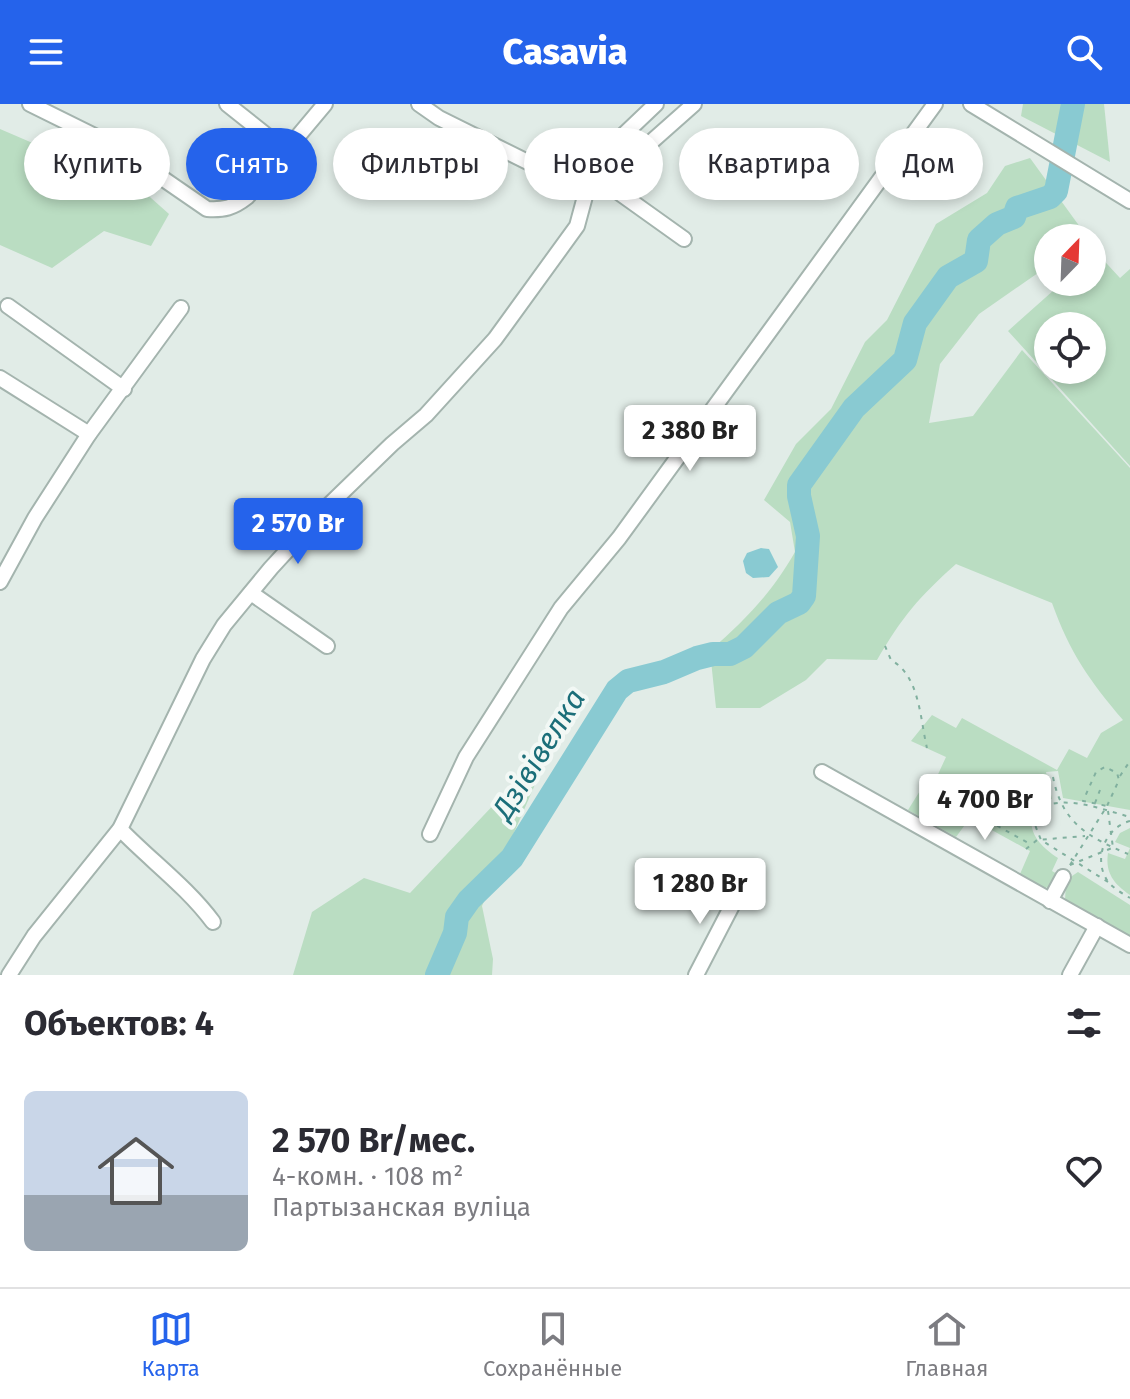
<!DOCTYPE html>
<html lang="ru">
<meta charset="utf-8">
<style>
body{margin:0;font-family:"Fira Sans",sans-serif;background:#f7f7f7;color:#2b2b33;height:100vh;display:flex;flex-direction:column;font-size:30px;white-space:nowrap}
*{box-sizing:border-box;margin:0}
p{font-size:26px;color:#7c7c81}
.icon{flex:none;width:44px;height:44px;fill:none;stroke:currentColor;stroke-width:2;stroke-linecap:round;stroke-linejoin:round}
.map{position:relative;height:871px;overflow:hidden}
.side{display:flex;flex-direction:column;background:#fff;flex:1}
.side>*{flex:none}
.hud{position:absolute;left:24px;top:24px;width:1082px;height:72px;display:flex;gap:16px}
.needle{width:52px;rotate:23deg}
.tools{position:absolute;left:1034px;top:120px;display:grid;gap:16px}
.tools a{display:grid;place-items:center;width:72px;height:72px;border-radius:50%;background:#fff;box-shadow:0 4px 12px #0003;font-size:40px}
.price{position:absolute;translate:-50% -68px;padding:0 18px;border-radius:8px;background:#fff;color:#222;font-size:26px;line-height:52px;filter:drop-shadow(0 2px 4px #0008)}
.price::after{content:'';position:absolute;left:50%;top:48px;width:24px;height:18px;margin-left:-12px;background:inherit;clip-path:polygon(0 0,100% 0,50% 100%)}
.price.on{background:#2563eb;color:#fff}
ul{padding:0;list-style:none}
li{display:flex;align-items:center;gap:24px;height:200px;padding:0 24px}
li+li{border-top:2px solid #e1e1e2}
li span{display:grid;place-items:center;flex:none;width:224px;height:160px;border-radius:12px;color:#555}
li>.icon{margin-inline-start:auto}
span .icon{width:96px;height:96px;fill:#fffc;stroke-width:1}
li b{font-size:34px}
h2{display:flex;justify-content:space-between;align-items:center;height:96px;padding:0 24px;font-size:34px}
.pill{padding:0 28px;border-radius:36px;background:#fff;box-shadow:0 4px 12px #0003;font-size:28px;line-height:72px}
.pill.on{background:#2563eb;color:#fff}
header{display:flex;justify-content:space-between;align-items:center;height:104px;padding:0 24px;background:#2563eb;color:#fff;font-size:36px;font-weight:800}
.tabs{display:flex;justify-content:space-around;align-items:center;height:112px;border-top:2px solid #e1e1e2;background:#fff;font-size:22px;color:#7c7c81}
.tabs a{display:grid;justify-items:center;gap:4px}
.tabs .on{color:#2563eb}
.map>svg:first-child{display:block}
.green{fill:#baddc2;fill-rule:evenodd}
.water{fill:#89cad2}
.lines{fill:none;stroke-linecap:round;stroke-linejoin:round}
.river{stroke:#89cad2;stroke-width:24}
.minor-casing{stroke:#a4b4ae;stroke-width:18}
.path{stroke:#81b09f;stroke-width:2;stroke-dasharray:4 6;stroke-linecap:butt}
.minor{stroke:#fff;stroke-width:14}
.labels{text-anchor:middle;stroke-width:8;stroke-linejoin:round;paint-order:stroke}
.water-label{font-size:30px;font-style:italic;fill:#1b6e79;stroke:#f2f8f5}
</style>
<header><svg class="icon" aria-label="menu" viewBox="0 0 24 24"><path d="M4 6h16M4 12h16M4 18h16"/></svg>Casavia<svg class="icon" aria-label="search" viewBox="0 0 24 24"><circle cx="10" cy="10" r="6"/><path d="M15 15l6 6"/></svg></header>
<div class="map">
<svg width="1130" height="871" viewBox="0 0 1130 871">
<rect width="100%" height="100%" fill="#e1ece7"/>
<!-- green -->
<g class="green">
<path d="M 1023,0 L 1104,0 L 1110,58 L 1021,12 Z"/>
<path d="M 0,25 L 142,86 L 169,110 L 151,142 L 104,127 L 52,164 L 0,141 Z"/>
<path d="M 1030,54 L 1088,134 L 1048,134 L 1048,162 L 979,210 L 940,260 L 929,319 L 973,312 L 1022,246 L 1130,364 L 1130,706 L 1063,694 L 1058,667 L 1046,668 L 1052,695 L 1038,700 C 1022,723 1038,741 1058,754 L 1052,767 L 1059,771 L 1055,780 L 1038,787 L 1024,779 L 1020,770 L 1030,747 L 970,714 L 956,733 L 908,706 L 923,682 L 934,679 L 946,653 L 911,637 L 932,611 L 956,624 L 962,614 L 1057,666 L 1069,645 L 1087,654 L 1101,629 L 1123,616 C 1089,576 1070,549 1052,499 L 956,460 C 919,493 902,513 877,556 L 827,555 L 806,576 L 760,604 L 716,604 L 710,547 C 747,514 770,491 795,448 L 790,418 L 764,396 L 796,340 L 831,305 L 865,238 L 887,216 L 936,120 L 987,89 L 1005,62 Z"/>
<path d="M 1096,148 L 1120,174 L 1130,165 L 1130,362 L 1008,227 L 1063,178 L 1092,178 L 1092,152 ZM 1048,222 L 1092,222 L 1092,266 L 1048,266 Z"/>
<path d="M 554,637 L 482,802 L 493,855 L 492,871 L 293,871 L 312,808 L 364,774 L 410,789 Z"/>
<path d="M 1130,724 L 1130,791 C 1114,780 1105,769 1108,749 L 1125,755 L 1130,744 L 1115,738 L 1120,729 Z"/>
<path d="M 1078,768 L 1130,801 L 1130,834 L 1065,797 L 1066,776 Z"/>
</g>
<!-- water -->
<path class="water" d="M 761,444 L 769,445 L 778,463 L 769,473 L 753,474 L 746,469 L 743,457 L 747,449 Z"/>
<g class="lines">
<!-- river -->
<path class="river" d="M 437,871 L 455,829 L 457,813 L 469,796 L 512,754 L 617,586 L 628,577 L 664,568 L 697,554 L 713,550 L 730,550 L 744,543 L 778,509 L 799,499 L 804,492 L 808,432 L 799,392 L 799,381 L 854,304 L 905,256 L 915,219 L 948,173 L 976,157 L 979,136 L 997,120 L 1014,113 L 1017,104 L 1050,93 L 1056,87 L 1073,0"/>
<defs>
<g id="minor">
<path d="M 30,0 L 117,43 L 207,105 C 224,106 233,104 247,93 L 325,0"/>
<path d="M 227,0 L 285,46"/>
<path d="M 419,0 L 439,14 L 586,87"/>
<path d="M 971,0 L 1130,97"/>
<path d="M 589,71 L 607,80 L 616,78 L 650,39 L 694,0"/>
<path d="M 607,80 L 684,135"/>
<path d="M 8,202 L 124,285"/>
<path d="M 0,274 L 89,330"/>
<path d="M 0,478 L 35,414 L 89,330 L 181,204"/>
<path d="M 251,489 L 327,542"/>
<path d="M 822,668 L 1130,841"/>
<path d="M 120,725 C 150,756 187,783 213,818"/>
<path d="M 430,730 L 466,653 L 561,504 L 619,434 L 935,0"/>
<path d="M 1050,797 L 1063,773"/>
<path d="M 9,871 L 34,832 L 120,725 L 203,555 L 224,521 L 271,464 L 329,401 L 392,340 L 426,311 L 495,235 L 577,122 L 594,59 L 656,0"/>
<path d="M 696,871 L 738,790"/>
<path d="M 1070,871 L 1097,822"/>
</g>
</defs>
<!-- minor casing -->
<use href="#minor" class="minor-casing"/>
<!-- path -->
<g class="path">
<path d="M 885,542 L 891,556 C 920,572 920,615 927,644"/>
<path d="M 1120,672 L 1130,657"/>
<path d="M 1053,673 C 1062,719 1088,733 1128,750"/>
<path d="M 930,680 L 933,686 L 1030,740"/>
<path d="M 1095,699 L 1100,686"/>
<path d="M 1108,707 L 1113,744"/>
<path d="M 1130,717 C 1104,724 1092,757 1109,779 C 1115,785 1123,790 1130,794"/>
<path d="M 1026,745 L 1037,736 L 1085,732"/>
<path d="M 1070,761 L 1107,702 L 1119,676 L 1117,669 L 1105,663 L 1096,668 L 1083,697 L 1107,702"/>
<path d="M 1070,761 L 1112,744"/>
<path d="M 1108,778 L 1041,736 L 1033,716 L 1037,705 C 1065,690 1101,705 1130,713"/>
</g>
<!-- minor -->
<use href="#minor" class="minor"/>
</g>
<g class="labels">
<!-- water labels -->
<g class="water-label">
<text transform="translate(539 650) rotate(-58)" y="10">Дзівівелка</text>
</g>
</g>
</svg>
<div class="tools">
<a><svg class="needle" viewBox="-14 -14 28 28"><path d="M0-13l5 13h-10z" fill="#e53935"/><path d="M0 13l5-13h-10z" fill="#7c7c81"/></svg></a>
<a><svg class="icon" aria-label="locate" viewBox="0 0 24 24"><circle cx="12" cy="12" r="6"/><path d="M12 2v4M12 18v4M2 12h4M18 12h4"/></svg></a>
</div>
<b class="price" style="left:690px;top:369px">2 380 Br</b>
<b class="price on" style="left:298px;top:462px">2 570 Br</b>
<b class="price" style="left:985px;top:738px">4 700 Br</b>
<b class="price" style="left:700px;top:822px">1 280 Br</b>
<div class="hud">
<a class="pill">Купить</a>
<a class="pill on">Снять</a>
<a class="pill">Фильтры</a>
<a class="pill">Новое</a>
<a class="pill">Квартира</a>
<a class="pill">Дом</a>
</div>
</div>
<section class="side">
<h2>Объектов: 4<svg class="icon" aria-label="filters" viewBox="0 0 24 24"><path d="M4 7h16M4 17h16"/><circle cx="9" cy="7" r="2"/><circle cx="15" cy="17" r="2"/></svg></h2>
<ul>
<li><span style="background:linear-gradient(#c9d6e8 65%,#9aa5b1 0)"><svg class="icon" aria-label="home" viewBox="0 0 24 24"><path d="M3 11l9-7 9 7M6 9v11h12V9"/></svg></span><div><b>2 570 Br/мес.</b><p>4-комн. · 108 m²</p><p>Партызанская вуліца</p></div><svg class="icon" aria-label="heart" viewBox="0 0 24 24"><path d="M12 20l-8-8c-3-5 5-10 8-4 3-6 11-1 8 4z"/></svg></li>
</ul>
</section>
<nav class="tabs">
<a class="on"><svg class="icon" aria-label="map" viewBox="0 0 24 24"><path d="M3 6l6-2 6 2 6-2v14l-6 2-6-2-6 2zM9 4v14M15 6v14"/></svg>Карта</a>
<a><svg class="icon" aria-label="saved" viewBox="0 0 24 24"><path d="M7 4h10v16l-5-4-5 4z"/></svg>Сохранённые</a>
<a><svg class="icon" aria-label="home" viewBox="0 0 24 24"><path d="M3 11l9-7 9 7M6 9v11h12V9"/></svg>Главная</a>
</nav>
